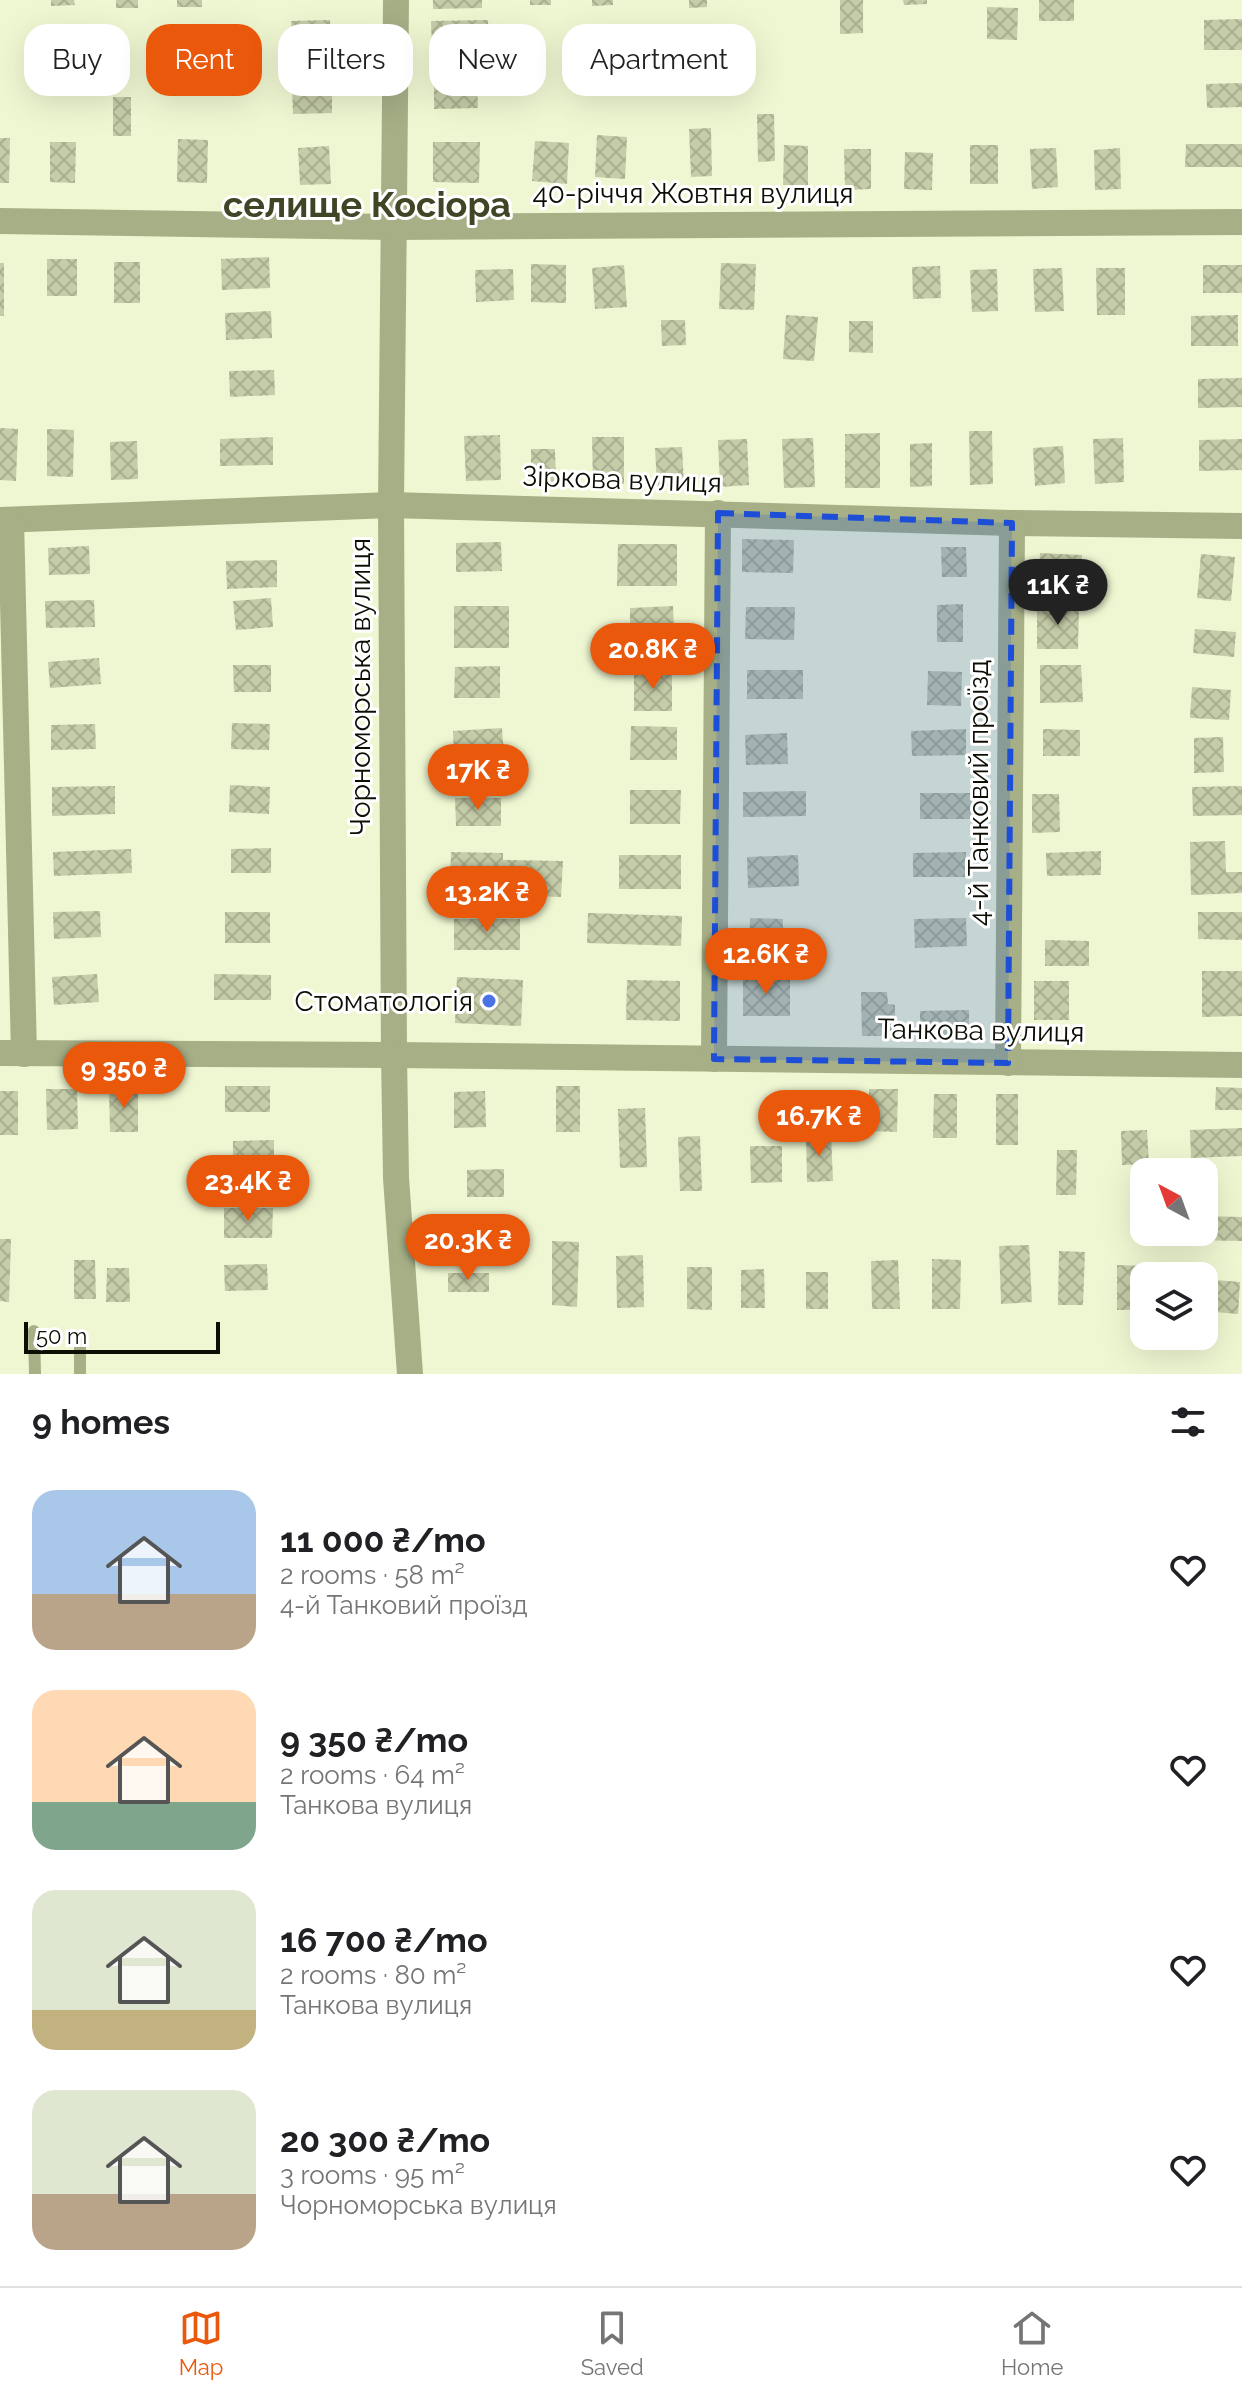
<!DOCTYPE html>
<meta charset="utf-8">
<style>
body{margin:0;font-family:Raleway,sans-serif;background:#f6f6f6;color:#202124;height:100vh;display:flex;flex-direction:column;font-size:30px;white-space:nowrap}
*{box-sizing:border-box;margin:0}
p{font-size:26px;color:#757577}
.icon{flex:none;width:44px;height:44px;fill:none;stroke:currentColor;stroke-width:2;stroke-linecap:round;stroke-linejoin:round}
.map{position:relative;height:1374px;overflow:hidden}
.panel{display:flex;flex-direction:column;background:#fff;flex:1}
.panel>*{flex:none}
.banner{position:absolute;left:24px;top:24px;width:800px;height:72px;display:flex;gap:16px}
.needle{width:52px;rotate:319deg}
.buttons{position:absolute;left:1130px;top:1158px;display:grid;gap:16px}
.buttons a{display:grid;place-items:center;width:88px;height:88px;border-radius:16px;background:#fff;box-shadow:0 8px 32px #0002;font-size:40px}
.scale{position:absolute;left:24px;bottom:20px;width:196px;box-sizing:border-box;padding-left:8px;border:4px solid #0c0e03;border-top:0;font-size:22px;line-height:28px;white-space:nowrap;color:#0c0e03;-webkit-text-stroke:6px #fff;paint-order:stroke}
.price{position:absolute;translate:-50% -68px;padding:0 18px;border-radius:28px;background:#ea580c;color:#fff;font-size:26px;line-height:52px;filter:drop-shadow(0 2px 4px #0008)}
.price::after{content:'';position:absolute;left:50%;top:48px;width:24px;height:18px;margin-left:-12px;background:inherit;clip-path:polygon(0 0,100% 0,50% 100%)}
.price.selected{background:#222;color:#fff}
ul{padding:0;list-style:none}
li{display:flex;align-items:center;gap:24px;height:200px;padding:0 32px}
li span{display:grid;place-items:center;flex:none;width:224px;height:160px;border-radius:24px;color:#555}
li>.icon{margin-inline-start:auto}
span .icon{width:96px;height:96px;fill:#fffc;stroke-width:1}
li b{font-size:34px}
h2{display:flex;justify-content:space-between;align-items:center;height:96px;padding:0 32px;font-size:34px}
.chip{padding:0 28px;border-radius:24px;background:#fff;box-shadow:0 8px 32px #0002;font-size:28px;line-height:72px}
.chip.selected{background:#ea580c;color:#fff}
.tabs{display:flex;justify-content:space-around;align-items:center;height:112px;border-top:2px solid #e0e0e0;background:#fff;font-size:22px;color:#757577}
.tabs a{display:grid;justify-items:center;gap:4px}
.tabs .selected{color:#ea580c}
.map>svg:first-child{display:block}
.building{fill:url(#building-cross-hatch)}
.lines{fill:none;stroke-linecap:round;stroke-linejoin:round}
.lane{stroke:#a6af86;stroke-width:12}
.street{stroke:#a6af86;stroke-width:26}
.marked{fill:#1d4ed8;fill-opacity:0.2;stroke:#1d4ed8;stroke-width:6;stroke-dasharray:16 10;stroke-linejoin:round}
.poi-dot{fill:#4c73e6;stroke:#fff;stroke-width:3}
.labels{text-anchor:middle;stroke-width:6;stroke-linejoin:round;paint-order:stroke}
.street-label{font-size:28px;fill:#0c0e03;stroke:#fff}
.poi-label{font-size:28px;fill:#0c0e03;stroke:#fff;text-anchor:end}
.district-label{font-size:36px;font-weight:bold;fill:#404526;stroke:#fff}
</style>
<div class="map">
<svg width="1242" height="1374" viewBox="0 0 1242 1374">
<defs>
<pattern id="building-cross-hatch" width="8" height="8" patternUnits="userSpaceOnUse" patternTransform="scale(2)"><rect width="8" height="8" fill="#c5cca8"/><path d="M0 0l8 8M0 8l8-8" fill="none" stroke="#a8ae8f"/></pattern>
</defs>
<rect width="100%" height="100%" fill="#eff7d2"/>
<!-- building -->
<g class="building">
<path d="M 51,0 L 74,0 L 75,5 L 51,6 Z"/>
<rect x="116" y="0" width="22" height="8"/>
<rect x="177" y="0" width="25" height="7"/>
<path d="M 433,0 L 482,0 L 482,8 L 433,9 Z"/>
<rect x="530" y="0" width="21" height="5"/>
<path d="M 592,0 L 613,0 L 613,5 L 592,6 Z"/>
<path d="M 689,0 L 707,0 L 707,7 L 689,8 Z"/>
<path d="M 840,0 L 863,0 L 863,33 L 840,34 Z"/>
<path d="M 903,0 L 927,0 L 927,4 L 904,5 Z"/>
<rect x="1039" y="0" width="35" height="21"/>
<path d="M 987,7 L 1018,8 L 1017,40 L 987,39 Z"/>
<path d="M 1242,19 L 1242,50 L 1204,50 L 1204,20 Z"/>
<path d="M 330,20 L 331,47 L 292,48 L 291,21 Z"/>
<path d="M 488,20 L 489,48 L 432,50 L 431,21 Z"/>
<path d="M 477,80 L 478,108 L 434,109 L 434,81 Z"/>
<path d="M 332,82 L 332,113 L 293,114 L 292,83 Z"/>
<path d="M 1242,83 L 1242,107 L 1207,108 L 1206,84 Z"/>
<rect x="113" y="97" width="18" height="39"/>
<path d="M 757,114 L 774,114 L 775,161 L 758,162 Z"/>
<path d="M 711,128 L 712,176 L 691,177 L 689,129 Z"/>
<path d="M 597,135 L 627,137 L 625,179 L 595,177 Z"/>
<path d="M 0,138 L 10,138 L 9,183 L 0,183 Z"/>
<path d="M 178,139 L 208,140 L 207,183 L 177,182 Z"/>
<path d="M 535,141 L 569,143 L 567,184 L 532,181 Z"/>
<path d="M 50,142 L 76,142 L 75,183 L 50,182 Z"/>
<path d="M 433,142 L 480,142 L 479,183 L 433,182 Z"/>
<path d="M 1186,144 L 1242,144 L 1242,167 L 1185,167 Z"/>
<path d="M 784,145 L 808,146 L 808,186 L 783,185 Z"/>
<rect x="970" y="145" width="28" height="39"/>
<path d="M 329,146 L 331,184 L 300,185 L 298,148 Z"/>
<path d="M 1056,148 L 1058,187 L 1032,189 L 1030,149 Z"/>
<path d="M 1120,148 L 1121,189 L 1095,190 L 1094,150 Z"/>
<path d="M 844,149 L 871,149 L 871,189 L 845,190 Z"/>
<path d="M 905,152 L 933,153 L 932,190 L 904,189 Z"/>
<path d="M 269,257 L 270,288 L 222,290 L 221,259 Z"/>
<rect x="47" y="259" width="30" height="37"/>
<rect x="114" y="262" width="26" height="41"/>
<rect x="0" y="263" width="4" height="53"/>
<path d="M 721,263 L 756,264 L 754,310 L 719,309 Z"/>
<path d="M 531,264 L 566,265 L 566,303 L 531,302 Z"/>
<path d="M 624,265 L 627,307 L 595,309 L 592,268 Z"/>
<rect x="1203" y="265" width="39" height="28"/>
<path d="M 940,266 L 941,298 L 913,299 L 912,267 Z"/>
<path d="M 1062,268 L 1064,311 L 1035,312 L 1033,269 Z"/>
<path d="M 1096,268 L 1125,268 L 1125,315 L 1097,315 Z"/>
<path d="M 513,269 L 514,300 L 476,302 L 475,270 Z"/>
<path d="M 997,269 L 998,311 L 972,312 L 970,270 Z"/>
<path d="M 271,311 L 272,338 L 226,340 L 225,313 Z"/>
<path d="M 786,315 L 818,317 L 814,361 L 783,359 Z"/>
<path d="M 1238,315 L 1238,346 L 1191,346 L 1191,316 Z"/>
<path d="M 661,320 L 685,320 L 686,345 L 662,346 Z"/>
<path d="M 849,321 L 873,321 L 873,353 L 849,352 Z"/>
<path d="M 274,370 L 275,395 L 230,397 L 229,371 Z"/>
<path d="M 1242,378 L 1242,407 L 1198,408 L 1198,379 Z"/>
<path d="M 0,428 L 18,429 L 16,481 L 0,480 Z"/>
<path d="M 47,429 L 74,430 L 73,477 L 47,476 Z"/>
<path d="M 969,431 L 992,431 L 993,484 L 970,485 Z"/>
<path d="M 880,433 L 880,488 L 845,488 L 845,434 Z"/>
<path d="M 500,435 L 501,480 L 466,481 L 464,436 Z"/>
<path d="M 273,437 L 273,465 L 220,466 L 220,439 Z"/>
<path d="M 592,437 L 624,437 L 624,484 L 593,484 Z"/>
<path d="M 813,438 L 815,487 L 784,488 L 782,439 Z"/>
<path d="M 1123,438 L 1124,482 L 1095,484 L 1093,439 Z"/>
<path d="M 747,439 L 749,485 L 720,487 L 718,440 Z"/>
<path d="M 1242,439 L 1242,470 L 1199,471 L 1199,440 Z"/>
<path d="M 137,441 L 138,479 L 111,480 L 110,442 Z"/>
<path d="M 932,443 L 932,486 L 910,487 L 910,444 Z"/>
<path d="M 1063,446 L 1065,483 L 1035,486 L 1033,448 Z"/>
<path d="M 682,447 L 684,485 L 657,486 L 655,448 Z"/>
<path d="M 531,449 L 555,449 L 556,482 L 531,483 Z"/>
<path d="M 742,539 L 794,540 L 793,573 L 742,572 Z"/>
<path d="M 501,542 L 502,571 L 456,572 L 456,543 Z"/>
<path d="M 618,544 L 677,544 L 677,586 L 617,586 Z"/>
<path d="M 89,546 L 90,574 L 49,575 L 48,548 Z"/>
<path d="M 941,547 L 966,547 L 967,577 L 942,577 Z"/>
<path d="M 1040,553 L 1082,555 L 1080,586 L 1038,584 Z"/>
<path d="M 1201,554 L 1235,557 L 1231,601 L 1197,598 Z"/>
<path d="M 277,560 L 277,587 L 227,589 L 226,561 Z"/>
<path d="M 271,598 L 273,627 L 236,630 L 233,601 Z"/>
<path d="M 94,600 L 95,627 L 46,628 L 45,601 Z"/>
<path d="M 963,604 L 963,642 L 937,642 L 937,605 Z"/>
<path d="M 1037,604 L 1079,605 L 1078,649 L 1037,649 Z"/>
<rect x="454" y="606" width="55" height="42"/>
<path d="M 673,606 L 674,630 L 630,632 L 630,608 Z"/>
<path d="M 746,607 L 795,607 L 794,640 L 745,639 Z"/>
<path d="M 1195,629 L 1236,632 L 1234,657 L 1193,653 Z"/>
<path d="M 99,658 L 101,684 L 50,688 L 48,662 Z"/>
<path d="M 233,665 L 271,665 L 271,692 L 234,692 Z"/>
<path d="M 1040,665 L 1081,665 L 1083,702 L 1040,703 Z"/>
<path d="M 500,666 L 500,698 L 454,698 L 455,667 Z"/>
<rect x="747" y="670" width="56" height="29"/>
<rect x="634" y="671" width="38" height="40"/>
<path d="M 928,671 L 962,672 L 961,706 L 927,705 Z"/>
<path d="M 1192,687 L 1231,690 L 1229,720 L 1190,718 Z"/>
<path d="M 232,723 L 270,724 L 269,750 L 231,749 Z"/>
<path d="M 95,724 L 96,749 L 51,750 L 51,725 Z"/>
<path d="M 631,726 L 677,727 L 677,760 L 630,760 Z"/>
<path d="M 502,728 L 504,755 L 454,757 L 453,731 Z"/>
<path d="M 966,729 L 966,755 L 912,756 L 911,731 Z"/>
<path d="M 1043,729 L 1080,730 L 1080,756 L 1043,756 Z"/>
<path d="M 787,733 L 788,764 L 746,765 L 745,735 Z"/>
<path d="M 1223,737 L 1224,772 L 1194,773 L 1194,738 Z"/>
<path d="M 230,785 L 270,787 L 269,814 L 229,812 Z"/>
<path d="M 115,786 L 115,814 L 52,816 L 52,787 Z"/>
<path d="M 1242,786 L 1242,815 L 1193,816 L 1192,787 Z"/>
<path d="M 630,790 L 681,790 L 680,824 L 630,824 Z"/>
<path d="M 806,791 L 806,816 L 743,817 L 743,792 Z"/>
<rect x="920" y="793" width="52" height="26"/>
<path d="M 1032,794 L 1059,794 L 1060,832 L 1032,833 Z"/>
<path d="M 455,798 L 501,798 L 501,826 L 456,826 Z"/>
<path d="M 1225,841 L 1226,872 L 1242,872 L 1242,893 L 1191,895 L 1190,842 Z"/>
<path d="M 271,848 L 271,873 L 231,873 L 231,849 Z"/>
<path d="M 131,849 L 132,873 L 54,876 L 53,852 Z"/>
<path d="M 1101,851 L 1101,875 L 1047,876 L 1046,853 Z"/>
<path d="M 451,852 L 503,853 L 503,860 L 563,861 L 561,897 L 523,896 L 522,906 L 465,904 L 466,888 L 450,887 Z"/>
<path d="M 966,852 L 966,877 L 913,877 L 913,853 Z"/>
<rect x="619" y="855" width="62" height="34"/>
<path d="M 798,855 L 799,886 L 748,888 L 747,857 Z"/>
<path d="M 100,911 L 101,937 L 54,939 L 53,912 Z"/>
<rect x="225" y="912" width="45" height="31"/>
<path d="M 1198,912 L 1242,912 L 1242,940 L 1198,939 Z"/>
<path d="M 588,913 L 682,916 L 681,946 L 587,943 Z"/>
<path d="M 750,918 L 783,919 L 782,956 L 749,956 Z"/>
<path d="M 966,918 L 967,946 L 915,948 L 914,919 Z"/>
<rect x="454" y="919" width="66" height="31"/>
<path d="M 1045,940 L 1089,941 L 1089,966 L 1045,966 Z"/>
<path d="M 1202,971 L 1242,971 L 1242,1016 L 1202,1017 Z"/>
<path d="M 97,974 L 99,1002 L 54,1005 L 52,977 Z"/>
<path d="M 214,974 L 271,975 L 271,1000 L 214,1000 Z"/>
<path d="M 457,977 L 523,980 L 521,1026 L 455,1023 Z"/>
<rect x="743" y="977" width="47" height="39"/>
<path d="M 627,980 L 680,981 L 680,1021 L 626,1020 Z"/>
<rect x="1034" y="981" width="35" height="39"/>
<path d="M 861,992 L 887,992 L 888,1004 L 895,1005 L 895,1036 L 862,1036 Z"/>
<path d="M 969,1010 L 969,1036 L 920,1037 L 920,1011 Z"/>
<rect x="225" y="1086" width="45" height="26"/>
<rect x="556" y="1086" width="24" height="46"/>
<path d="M 1216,1087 L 1242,1088 L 1242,1110 L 1215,1110 Z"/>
<path d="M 109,1088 L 138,1088 L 138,1132 L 110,1132 Z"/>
<path d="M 46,1089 L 77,1089 L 78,1129 L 47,1130 Z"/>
<path d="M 869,1089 L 898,1089 L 897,1132 L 868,1131 Z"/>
<rect x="0" y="1091" width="18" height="44"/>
<path d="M 485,1091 L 486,1127 L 454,1128 L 454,1092 Z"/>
<path d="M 934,1094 L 957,1094 L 957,1138 L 933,1138 Z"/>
<rect x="996" y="1094" width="22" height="51"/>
<path d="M 645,1108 L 647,1167 L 620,1168 L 618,1109 Z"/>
<path d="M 1242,1128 L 1242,1156 L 1191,1158 L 1190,1130 Z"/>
<path d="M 1147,1130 L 1149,1164 L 1122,1165 L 1121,1131 Z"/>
<path d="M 831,1133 L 833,1181 L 807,1182 L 806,1134 Z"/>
<path d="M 700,1136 L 702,1191 L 680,1191 L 678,1137 Z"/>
<path d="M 274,1140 L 274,1166 L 233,1166 L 233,1141 Z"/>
<path d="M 750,1146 L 782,1146 L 782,1182 L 751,1183 Z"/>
<path d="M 1057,1150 L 1077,1150 L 1076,1195 L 1056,1195 Z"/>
<path d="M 504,1169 L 504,1197 L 467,1197 L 467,1170 Z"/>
<path d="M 224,1208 L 273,1208 L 272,1238 L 224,1238 Z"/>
<path d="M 1204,1216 L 1242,1217 L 1242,1241 L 1188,1240 L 1188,1232 L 1204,1232 Z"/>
<path d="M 498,1220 L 499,1247 L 457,1250 L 455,1222 Z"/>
<path d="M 0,1239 L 11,1239 L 9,1302 L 0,1301 Z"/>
<path d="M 552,1241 L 579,1242 L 577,1307 L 552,1305 Z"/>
<path d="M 1029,1245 L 1032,1302 L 1001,1304 L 999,1246 Z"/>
<path d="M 1059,1251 L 1085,1252 L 1083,1305 L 1058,1305 Z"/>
<path d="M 643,1255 L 644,1307 L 617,1308 L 616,1256 Z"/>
<path d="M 932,1259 L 961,1260 L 960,1309 L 932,1309 Z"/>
<path d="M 74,1260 L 95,1260 L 96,1299 L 74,1299 Z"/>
<path d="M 898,1260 L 900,1309 L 872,1309 L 871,1261 Z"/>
<path d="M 267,1264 L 268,1290 L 225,1291 L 224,1265 Z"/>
<path d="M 1117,1265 L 1148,1266 L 1148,1276 L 1144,1276 L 1144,1310 L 1117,1310 Z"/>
<path d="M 687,1267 L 712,1267 L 712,1310 L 687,1309 Z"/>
<path d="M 107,1268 L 129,1268 L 130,1302 L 106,1302 Z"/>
<path d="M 764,1269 L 765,1308 L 741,1308 L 741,1270 Z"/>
<rect x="806" y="1272" width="22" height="37"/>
<rect x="448" y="1273" width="41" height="19"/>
<path d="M 1204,1279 L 1240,1282 L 1238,1314 L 1204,1311 Z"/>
</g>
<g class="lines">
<!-- lane -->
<g class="lane">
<path d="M 34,1331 L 35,1374"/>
<path d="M 80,1374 L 80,1337"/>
</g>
<!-- street -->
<g class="street">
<path d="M 396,0 L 391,505 L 394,1055 L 396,1178 L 410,1374"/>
<path d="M 0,221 L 393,227 L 1242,222"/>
<path d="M 0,520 L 391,505 L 1012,523 L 1242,526"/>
<path d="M 11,520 L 24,1054"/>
<path d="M 0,1053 L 394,1055 L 1242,1065"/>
<path d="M 714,1059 L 718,513"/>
<path d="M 1008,1063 L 1012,523"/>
</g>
</g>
<!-- marked area -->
<path class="marked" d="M 718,513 L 1012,523 L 1008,1063 L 714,1059 Z"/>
<!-- markers -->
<circle class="poi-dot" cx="489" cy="1001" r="8"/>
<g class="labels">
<!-- street labels -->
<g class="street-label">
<text x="693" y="203">40-річчя Жовтня вулиця</text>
<text transform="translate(622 479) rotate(2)" y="10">Зіркова вулиця</text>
<text transform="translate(360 687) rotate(-90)" y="10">Чорноморська вулиця</text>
<text transform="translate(978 793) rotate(-90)" y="10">4-й Танковий проїзд</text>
<text transform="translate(981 1030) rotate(1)" y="10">Танкова вулиця</text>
</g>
<!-- poi labels -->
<g class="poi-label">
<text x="473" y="1011">Стоматологія</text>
</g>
<!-- district labels -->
<g class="district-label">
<text x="367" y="217">селище Косіора</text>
</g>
</g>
</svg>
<div class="buttons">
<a><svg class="needle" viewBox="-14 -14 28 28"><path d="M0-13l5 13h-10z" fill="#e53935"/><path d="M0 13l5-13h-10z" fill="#757577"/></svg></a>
<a><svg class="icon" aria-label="layers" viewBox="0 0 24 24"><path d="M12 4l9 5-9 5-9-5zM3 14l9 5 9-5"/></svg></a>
</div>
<div class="scale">50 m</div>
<b class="price selected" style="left:1058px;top:627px">11K ₴</b>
<b class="price" style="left:653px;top:691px">20.8K ₴</b>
<b class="price" style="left:478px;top:812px">17K ₴</b>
<b class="price" style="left:487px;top:934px">13.2K ₴</b>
<b class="price" style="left:766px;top:996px">12.6K ₴</b>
<b class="price" style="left:124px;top:1110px">9 350 ₴</b>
<b class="price" style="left:819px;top:1158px">16.7K ₴</b>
<b class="price" style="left:248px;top:1223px">23.4K ₴</b>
<b class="price" style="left:468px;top:1282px">20.3K ₴</b>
<div class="banner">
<a class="chip">Buy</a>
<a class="chip selected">Rent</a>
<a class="chip">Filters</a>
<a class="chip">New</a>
<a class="chip">Apartment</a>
</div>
</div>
<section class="panel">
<h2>9 homes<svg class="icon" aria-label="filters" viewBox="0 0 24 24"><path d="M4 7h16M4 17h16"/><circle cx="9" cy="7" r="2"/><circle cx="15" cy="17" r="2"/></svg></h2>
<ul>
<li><span style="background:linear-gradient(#a9c7e8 65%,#b9a48a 0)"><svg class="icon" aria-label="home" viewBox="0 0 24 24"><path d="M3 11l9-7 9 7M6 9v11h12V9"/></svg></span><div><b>11 000 ₴/mo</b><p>2 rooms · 58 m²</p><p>4-й Танковий проїзд</p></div><svg class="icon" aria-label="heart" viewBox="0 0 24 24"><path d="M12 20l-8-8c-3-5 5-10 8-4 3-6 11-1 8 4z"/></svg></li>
<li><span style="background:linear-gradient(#ffd9b3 70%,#7fa58c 0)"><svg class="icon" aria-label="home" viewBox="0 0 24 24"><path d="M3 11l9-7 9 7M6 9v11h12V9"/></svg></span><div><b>9 350 ₴/mo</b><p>2 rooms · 64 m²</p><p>Танкова вулиця</p></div><svg class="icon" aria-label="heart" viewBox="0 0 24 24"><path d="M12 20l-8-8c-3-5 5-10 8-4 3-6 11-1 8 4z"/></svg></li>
<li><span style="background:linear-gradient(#dfe7d0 75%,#c2b280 0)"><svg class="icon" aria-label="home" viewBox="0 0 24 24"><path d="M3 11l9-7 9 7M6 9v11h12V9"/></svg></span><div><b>16 700 ₴/mo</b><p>2 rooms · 80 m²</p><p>Танкова вулиця</p></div><svg class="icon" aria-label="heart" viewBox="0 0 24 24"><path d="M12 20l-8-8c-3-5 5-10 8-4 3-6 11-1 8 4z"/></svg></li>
<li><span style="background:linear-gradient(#dfe7d0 65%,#b9a48a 0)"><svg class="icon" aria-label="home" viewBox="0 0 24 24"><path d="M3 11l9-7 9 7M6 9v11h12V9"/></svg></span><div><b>20 300 ₴/mo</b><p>3 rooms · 95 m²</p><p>Чорноморська вулиця</p></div><svg class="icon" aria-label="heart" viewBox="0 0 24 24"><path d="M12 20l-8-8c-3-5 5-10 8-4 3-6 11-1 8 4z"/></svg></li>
</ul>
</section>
<nav class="tabs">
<a class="selected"><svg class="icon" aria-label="map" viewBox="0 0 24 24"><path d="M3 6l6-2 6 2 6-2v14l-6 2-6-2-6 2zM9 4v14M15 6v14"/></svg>Map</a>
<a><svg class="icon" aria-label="saved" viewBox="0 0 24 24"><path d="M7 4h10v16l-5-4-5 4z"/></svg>Saved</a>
<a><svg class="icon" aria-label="home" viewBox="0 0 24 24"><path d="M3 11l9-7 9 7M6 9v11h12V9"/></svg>Home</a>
</nav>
